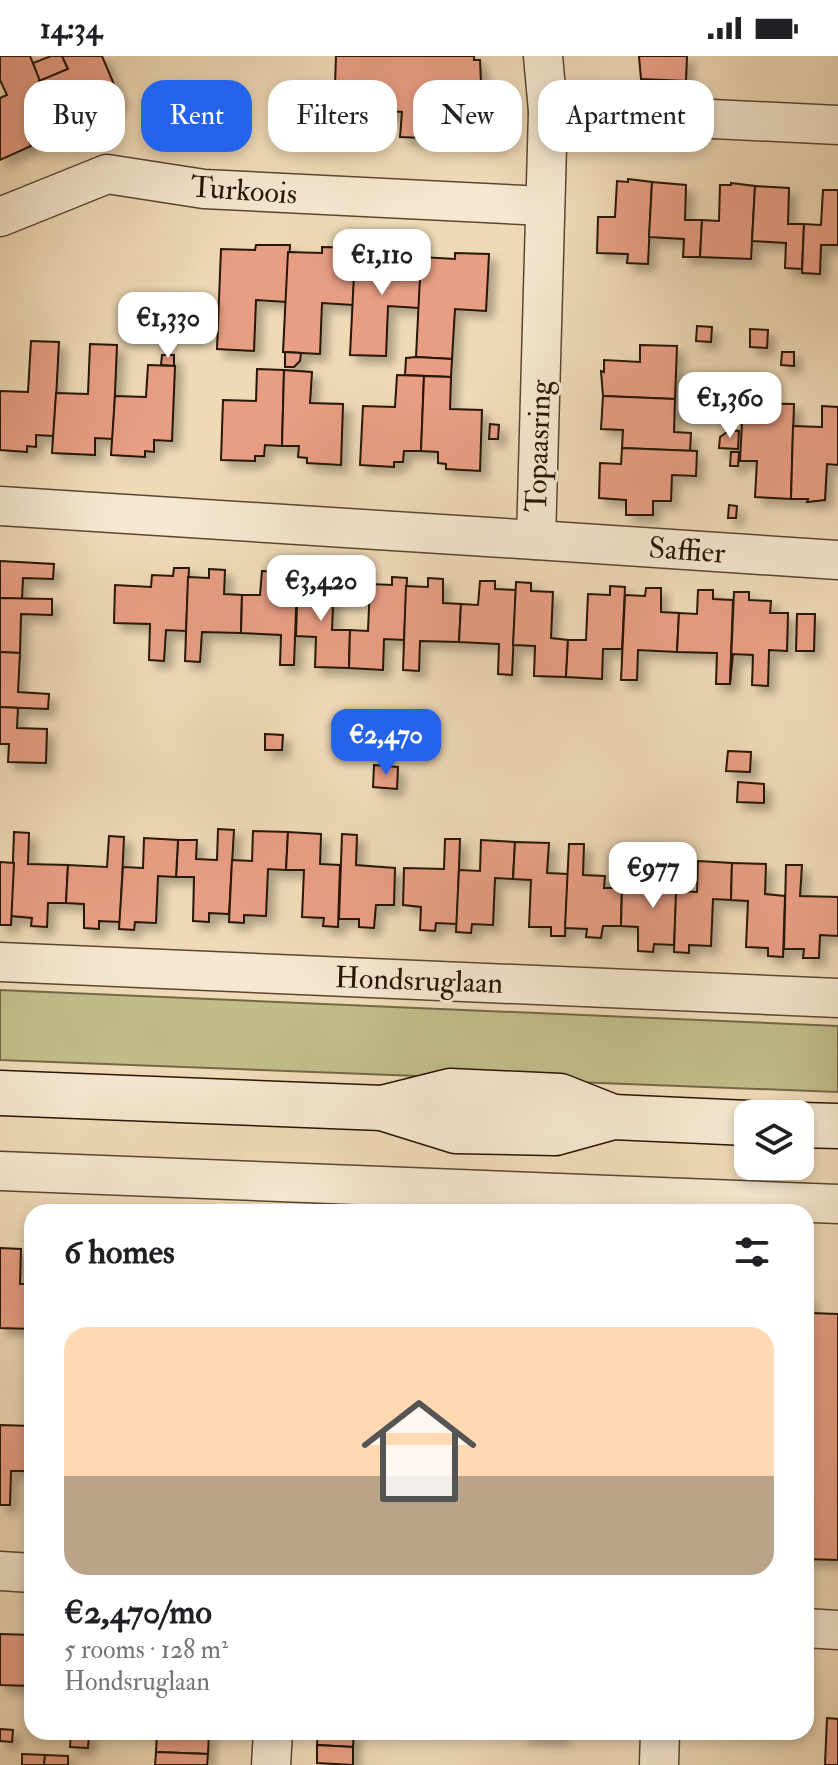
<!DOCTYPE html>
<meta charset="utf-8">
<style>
body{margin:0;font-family:"IM FELL Double Pica",serif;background:#f6f6f6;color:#202124;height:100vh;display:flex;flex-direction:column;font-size:30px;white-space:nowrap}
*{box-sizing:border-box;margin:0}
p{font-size:26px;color:#757577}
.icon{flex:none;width:44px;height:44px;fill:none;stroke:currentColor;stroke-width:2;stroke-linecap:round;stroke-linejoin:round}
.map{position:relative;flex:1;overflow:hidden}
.drawer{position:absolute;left:24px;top:1148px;width:790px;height:536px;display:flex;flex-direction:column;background:#fff;border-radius:24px;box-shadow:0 4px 12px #0003}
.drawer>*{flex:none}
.hud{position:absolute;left:24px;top:24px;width:790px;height:72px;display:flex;gap:16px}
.controls{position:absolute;left:734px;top:1044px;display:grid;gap:16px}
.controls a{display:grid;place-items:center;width:80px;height:80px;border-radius:16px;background:#fff;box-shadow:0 4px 12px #0003;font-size:40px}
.price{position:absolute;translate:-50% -68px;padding:0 18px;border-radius:16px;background:#fff;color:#222;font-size:26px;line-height:52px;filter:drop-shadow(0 2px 4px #0008)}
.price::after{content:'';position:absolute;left:50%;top:48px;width:24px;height:18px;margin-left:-12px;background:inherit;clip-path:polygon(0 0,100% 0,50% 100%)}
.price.active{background:#2563eb;color:#fff}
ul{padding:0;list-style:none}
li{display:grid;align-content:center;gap:16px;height:424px;padding:0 40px}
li+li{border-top:2px solid #e0e0e0}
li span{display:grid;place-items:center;height:248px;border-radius:24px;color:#555}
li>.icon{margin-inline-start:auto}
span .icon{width:144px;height:144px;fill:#fffc;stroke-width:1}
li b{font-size:34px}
h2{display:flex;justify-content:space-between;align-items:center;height:96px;padding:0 40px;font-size:34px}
.chip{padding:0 28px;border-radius:24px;background:#fff;box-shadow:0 4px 12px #0003;font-size:28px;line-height:72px}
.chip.active{background:#2563eb;color:#fff}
.status{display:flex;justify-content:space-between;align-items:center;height:56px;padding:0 40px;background:#fff;direction:ltr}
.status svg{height:22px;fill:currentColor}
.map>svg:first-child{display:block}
.green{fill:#c0bd89;stroke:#746846;stroke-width:2}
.building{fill:#e89e84;stroke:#281403;stroke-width:2;filter:url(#shadow)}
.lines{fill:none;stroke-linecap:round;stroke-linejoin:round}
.minor-casing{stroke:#5a4630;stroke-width:41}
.secondary-casing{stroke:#281403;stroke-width:47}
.minor{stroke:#f5e7d0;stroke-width:38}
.secondary{stroke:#f5e7d0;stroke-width:44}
.labels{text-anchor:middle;stroke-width:6;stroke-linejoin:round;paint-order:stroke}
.street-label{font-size:30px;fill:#281403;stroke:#f5e7d0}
</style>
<div class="status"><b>14:34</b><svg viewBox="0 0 49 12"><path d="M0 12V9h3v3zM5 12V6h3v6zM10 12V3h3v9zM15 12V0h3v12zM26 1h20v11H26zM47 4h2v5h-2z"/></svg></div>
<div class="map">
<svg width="838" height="1709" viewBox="0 0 838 1709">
<defs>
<filter id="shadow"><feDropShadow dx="7" dy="7" stdDeviation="4" flood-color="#0004"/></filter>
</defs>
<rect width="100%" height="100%" fill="#efdab7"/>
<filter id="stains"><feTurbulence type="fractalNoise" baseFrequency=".0025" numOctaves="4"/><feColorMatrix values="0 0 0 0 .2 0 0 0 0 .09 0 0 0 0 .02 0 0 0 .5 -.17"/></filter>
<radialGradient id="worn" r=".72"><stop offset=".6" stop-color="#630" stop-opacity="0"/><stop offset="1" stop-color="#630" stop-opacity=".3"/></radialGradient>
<!-- green -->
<path class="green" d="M 0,934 L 838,970 L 838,1036 L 0,1004 Z"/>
<!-- building -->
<g class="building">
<path d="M 0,0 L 30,0 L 59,72 L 29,85 L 31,90 L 0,104 L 0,42 L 7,39 L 0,24 Z"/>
<path d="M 51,0 L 62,0 L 68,13 L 40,25 L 33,7 Z"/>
<path d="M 62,0 L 102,0 L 121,45 L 90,59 L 92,64 L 61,77 L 39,25 L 68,13 Z"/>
<path d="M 336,0 L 474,0 L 474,4 L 480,4 L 482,52 L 497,53 L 496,85 L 400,81 L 402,56 L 390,55 L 390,64 L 334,60 Z"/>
<path d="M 639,0 L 687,0 L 686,25 L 641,23 Z"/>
<path d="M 628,123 L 652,126 L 648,208 L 627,207 L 628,198 L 597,197 L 598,161 L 615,161 L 617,125 L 628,126 Z"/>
<path d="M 652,126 L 686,129 L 685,164 L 702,164 L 700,201 L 683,201 L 684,183 L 649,181 Z"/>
<path d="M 731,127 L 755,130 L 751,203 L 700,201 L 702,164 L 719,165 L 720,129 L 731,129 Z"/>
<path d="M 755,130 L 789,132 L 788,168 L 804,168 L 802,213 L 785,212 L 786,187 L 752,185 Z"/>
<path d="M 823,134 L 838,134 L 838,189 L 821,189 L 820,218 L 802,217 L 804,168 L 821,169 Z"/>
<path d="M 256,189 L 290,189 L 287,246 L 256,244 L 254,295 L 217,293 L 221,193 L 255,194 Z"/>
<path d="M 322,191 L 356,192 L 353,249 L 322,247 L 320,298 L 283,296 L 288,196 L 322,197 Z"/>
<path d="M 389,194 L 422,195 L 419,252 L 388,250 L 386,300 L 350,299 L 355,198 L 388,200 Z"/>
<path d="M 455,197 L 489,198 L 486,255 L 455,253 L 452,303 L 416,301 L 421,201 L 455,203 Z"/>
<path d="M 697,270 L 712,271 L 711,286 L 696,285 Z"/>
<path d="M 750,273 L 768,274 L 767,292 L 750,291 Z"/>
<path d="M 31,285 L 59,286 L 54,380 L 36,379 L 36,391 L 27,390 L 27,396 L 0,394 L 0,335 L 28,336 Z"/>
<path d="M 90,288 L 117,289 L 113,383 L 95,382 L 95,399 L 52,397 L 56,337 L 88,338 Z"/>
<path d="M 640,289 L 677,290 L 675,343 L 603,340 L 601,315 L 604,316 L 604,304 L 640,306 Z"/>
<path d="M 285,296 L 301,297 L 300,305 L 294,311 L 285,311 Z"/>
<path d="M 782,296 L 794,296 L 794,310 L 781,309 Z"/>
<path d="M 162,299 L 174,299 L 174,310 L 161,309 Z"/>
<path d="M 416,301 L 452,303 L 451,321 L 405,319 L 406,302 Z"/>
<path d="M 148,309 L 175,310 L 172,385 L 154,384 L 154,396 L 145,395 L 145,401 L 111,399 L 115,340 L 146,341 Z"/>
<path d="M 257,313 L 284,314 L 282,390 L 265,389 L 264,400 L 255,400 L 255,405 L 221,404 L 223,344 L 256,345 Z"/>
<path d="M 284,314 L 312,316 L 310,347 L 343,348 L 341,409 L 307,407 L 307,402 L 298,401 L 299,390 L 282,390 Z"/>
<path d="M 397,319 L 424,320 L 421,395 L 404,395 L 403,406 L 394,406 L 394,411 L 360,409 L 363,350 L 395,351 Z"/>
<path d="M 424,320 L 451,321 L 450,353 L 482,354 L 480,415 L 446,413 L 446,408 L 438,407 L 438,396 L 421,395 Z"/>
<path d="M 603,340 L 675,343 L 674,376 L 691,377 L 690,395 L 622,392 L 623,374 L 601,373 Z"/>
<path d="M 743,347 L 794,348 L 791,443 L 755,441 L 757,405 L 740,405 Z"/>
<path d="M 822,350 L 838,351 L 838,409 L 827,408 L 825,444 L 807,446 L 808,443 L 791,443 L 793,370 L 822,371 Z"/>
<path d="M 490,368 L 499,369 L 498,383 L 489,383 Z"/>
<path d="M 730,374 L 739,375 L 738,393 L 719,392 L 720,381 Z"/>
<path d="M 622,392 L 697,395 L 696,420 L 672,419 L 671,445 L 653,445 L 653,459 L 626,459 L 626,444 L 599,442 L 600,407 L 621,408 Z"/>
<path d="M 731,396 L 739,396 L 738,410 L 730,410 Z"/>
<path d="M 729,449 L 737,450 L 736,462 L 728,462 Z"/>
<path d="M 0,505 L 54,508 L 53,523 L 23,522 L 22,543 L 0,542 Z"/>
<path d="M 174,512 L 189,512 L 186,575 L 166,574 L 164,605 L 149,604 L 150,568 L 114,567 L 115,529 L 151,531 L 152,519 L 173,520 Z"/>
<path d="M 209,513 L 225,514 L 224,538 L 242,539 L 241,577 L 202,576 L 200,606 L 185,605 L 188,521 L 209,522 Z"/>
<path d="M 262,515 L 277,516 L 277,524 L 297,526 L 294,609 L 280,609 L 281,579 L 241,577 L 242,539 L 260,539 Z"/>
<path d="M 298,517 L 313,518 L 312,526 L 334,527 L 332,574 L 350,574 L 349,612 L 315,611 L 316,581 L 296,580 Z"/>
<path d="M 392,521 L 407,522 L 404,584 L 384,583 L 383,614 L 349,612 L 350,574 L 368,575 L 370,528 L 392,529 Z"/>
<path d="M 428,522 L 443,523 L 443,547 L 461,548 L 459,586 L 420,585 L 419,615 L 403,614 L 406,530 L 428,531 Z"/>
<path d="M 480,525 L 495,525 L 495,533 L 516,534 L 512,619 L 498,618 L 499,588 L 459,586 L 461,548 L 478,549 Z"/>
<path d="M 516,526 L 531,527 L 531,535 L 553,536 L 551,582 L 568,584 L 566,621 L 534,620 L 535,590 L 513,589 Z"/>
<path d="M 610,530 L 625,531 L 622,593 L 603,593 L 602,623 L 566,621 L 568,584 L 586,584 L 588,538 L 610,539 Z"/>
<path d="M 646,532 L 661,532 L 661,556 L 679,557 L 677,596 L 638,594 L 637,624 L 621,624 L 625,539 L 645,540 Z"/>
<path d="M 698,534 L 713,534 L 713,543 L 733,544 L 730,628 L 716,628 L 717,597 L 677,596 L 679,557 L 697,558 Z"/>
<path d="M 734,536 L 749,536 L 749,544 L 771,545 L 770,557 L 788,557 L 787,595 L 769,594 L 768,630 L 752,629 L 753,599 L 733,598 L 730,628 Z"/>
<path d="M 0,542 L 52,543 L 52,559 L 21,558 L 20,597 L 0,596 Z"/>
<path d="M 797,558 L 815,558 L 814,595 L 796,595 Z"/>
<path d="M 0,596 L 20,597 L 18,636 L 49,638 L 48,653 L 0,651 Z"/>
<path d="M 0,651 L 18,652 L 17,672 L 47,673 L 46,707 L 8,706 L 9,688 L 0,688 Z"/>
<path d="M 265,678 L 283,679 L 282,694 L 265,694 Z"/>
<path d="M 728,695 L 751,696 L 750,716 L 726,715 Z"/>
<path d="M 374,709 L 398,711 L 397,733 L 373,731 Z"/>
<path d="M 738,726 L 764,728 L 764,747 L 737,746 Z"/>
<path d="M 218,773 L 234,774 L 229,858 L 209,857 L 209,866 L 193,865 L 194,821 L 176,821 L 178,784 L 197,784 L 196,803 L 217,804 Z"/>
<path d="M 253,775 L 288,776 L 286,814 L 268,813 L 266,860 L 244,859 L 244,867 L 229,866 L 232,804 L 252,805 Z"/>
<path d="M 14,776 L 29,777 L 28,808 L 68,809 L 66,847 L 48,847 L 47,871 L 31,870 L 32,862 L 11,860 Z"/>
<path d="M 288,776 L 321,778 L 320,808 L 340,809 L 338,871 L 323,870 L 324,862 L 302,861 L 304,814 L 286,814 Z"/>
<path d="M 342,778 L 357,779 L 356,809 L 395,812 L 394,849 L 376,849 L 374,872 L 359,871 L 359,863 L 339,863 Z"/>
<path d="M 109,780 L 124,781 L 120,866 L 99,865 L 99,873 L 84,872 L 84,848 L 66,847 L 68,809 L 107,811 Z"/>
<path d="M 144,782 L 178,784 L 176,821 L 158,820 L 156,867 L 135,866 L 134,874 L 119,873 L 123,811 L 143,812 Z"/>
<path d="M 445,783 L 460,783 L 457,868 L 436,867 L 435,875 L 420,874 L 421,851 L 403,849 L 404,812 L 444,813 Z"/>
<path d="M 481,784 L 515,786 L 513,823 L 495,822 L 493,869 L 472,868 L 471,877 L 456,876 L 459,814 L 480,815 Z"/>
<path d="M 515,786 L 549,787 L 547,817 L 568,818 L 565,880 L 551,880 L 551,871 L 529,871 L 531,824 L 513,823 Z"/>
<path d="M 569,788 L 584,788 L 583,819 L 605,820 L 604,832 L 622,832 L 621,870 L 603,870 L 601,882 L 586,881 L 587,873 L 565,872 Z"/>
<path d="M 663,804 L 678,804 L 674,889 L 654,888 L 653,896 L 638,895 L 638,871 L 621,870 L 622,832 L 662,834 Z"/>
<path d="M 698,805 L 732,807 L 731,844 L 713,843 L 711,890 L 689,889 L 689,897 L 674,896 L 676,835 L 697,836 Z"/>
<path d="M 0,806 L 14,807 L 11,869 L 0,869 Z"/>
<path d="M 732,807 L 766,808 L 765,838 L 785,840 L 783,901 L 768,900 L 768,892 L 746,891 L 748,845 L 731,844 Z"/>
<path d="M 786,809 L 802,809 L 800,840 L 838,841 L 838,880 L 820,879 L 819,902 L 803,902 L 804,893 L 784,893 Z"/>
<path d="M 0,1192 L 21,1193 L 20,1228 L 32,1228 L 32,1273 L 0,1272 Z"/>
<path d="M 806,1242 L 811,1242 L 810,1257 L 838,1258 L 838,1504 L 806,1503 Z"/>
<path d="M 0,1369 L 31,1370 L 29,1415 L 11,1415 L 10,1449 L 0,1449 Z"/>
<path d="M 31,1370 L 32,1370 L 32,1415 L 29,1415 Z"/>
<path d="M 0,1578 L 32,1579 L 31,1630 L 0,1629 Z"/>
<path d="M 827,1662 L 838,1663 L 838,1709 L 825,1709 Z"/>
<path d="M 0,1673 L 13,1674 L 12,1686 L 0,1685 Z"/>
<path d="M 71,1676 L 89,1676 L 88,1692 L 70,1691 Z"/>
<path d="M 157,1676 L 209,1676 L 208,1698 L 156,1696 Z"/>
<path d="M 318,1676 L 354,1676 L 353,1691 L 317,1689 Z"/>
<path d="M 522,1676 L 562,1676 L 561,1682 L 522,1680 Z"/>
<path d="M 317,1689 L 353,1691 L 353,1709 L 317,1707 Z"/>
<path d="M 156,1696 L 208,1698 L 207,1709 L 155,1709 Z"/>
<path d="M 22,1698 L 45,1699 L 44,1709 L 22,1709 Z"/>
<path d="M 45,1699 L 68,1700 L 68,1709 L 44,1709 Z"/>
</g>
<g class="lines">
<defs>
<g id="minor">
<path d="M 548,55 L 838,69"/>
<path d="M 0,161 L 107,118 L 204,133 L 545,150"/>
<path d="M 0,450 L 536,484 L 548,55 L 543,0"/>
<path d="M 536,484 L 838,504"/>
<path d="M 0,906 L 838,942"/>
<path d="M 0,1115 L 838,1148"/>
<path d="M 0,1515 L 32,1517"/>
<path d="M 806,1572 L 838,1574"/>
<path d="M 271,1709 L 273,1676"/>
<path d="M 659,1709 L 660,1676"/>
</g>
<g id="secondary">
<path d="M 0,1037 L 382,1052 L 456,1075 L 555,1077 L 613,1061 L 748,1067"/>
<path d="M 382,1052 L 450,1035 L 560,1040 L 613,1061"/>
<path d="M 800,1069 L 838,1070"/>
</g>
</defs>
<!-- minor casing -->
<use href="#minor" class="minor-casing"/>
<!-- secondary casing -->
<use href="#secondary" class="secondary-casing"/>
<!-- minor -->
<use href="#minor" class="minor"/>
<!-- secondary -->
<use href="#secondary" class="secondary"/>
</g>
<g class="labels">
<!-- street labels -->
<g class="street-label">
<text transform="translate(244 134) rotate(4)" y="10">Turkoois</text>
<text transform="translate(538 390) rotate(-88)" y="10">Topaasring</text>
<text transform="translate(687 494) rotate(4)" y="10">Saffier</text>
<text transform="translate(419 924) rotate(2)" y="10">Hondsruglaan</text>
</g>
</g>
<rect width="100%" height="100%" filter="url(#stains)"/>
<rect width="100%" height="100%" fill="url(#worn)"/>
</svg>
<div class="controls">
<a><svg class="icon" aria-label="layers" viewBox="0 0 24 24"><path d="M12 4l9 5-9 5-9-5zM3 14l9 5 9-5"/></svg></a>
</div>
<b class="price" style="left:382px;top:241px">€1,110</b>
<b class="price" style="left:168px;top:304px">€1,330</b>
<b class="price" style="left:730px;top:384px">€1,360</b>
<b class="price" style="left:321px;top:567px">€3,420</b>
<b class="price active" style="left:386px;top:721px">€2,470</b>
<b class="price" style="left:653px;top:854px">€977</b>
<div class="hud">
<a class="chip">Buy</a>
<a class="chip active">Rent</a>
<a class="chip">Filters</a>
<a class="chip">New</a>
<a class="chip">Apartment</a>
</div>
<section class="drawer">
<h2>6 homes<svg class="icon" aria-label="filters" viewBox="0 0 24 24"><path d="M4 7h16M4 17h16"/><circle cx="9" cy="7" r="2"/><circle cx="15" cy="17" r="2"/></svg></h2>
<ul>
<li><span style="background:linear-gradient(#ffd9b3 60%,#b9a48a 0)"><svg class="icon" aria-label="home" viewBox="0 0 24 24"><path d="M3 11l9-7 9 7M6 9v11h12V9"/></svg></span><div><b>€2,470/mo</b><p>5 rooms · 128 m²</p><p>Hondsruglaan</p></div></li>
</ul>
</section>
</div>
